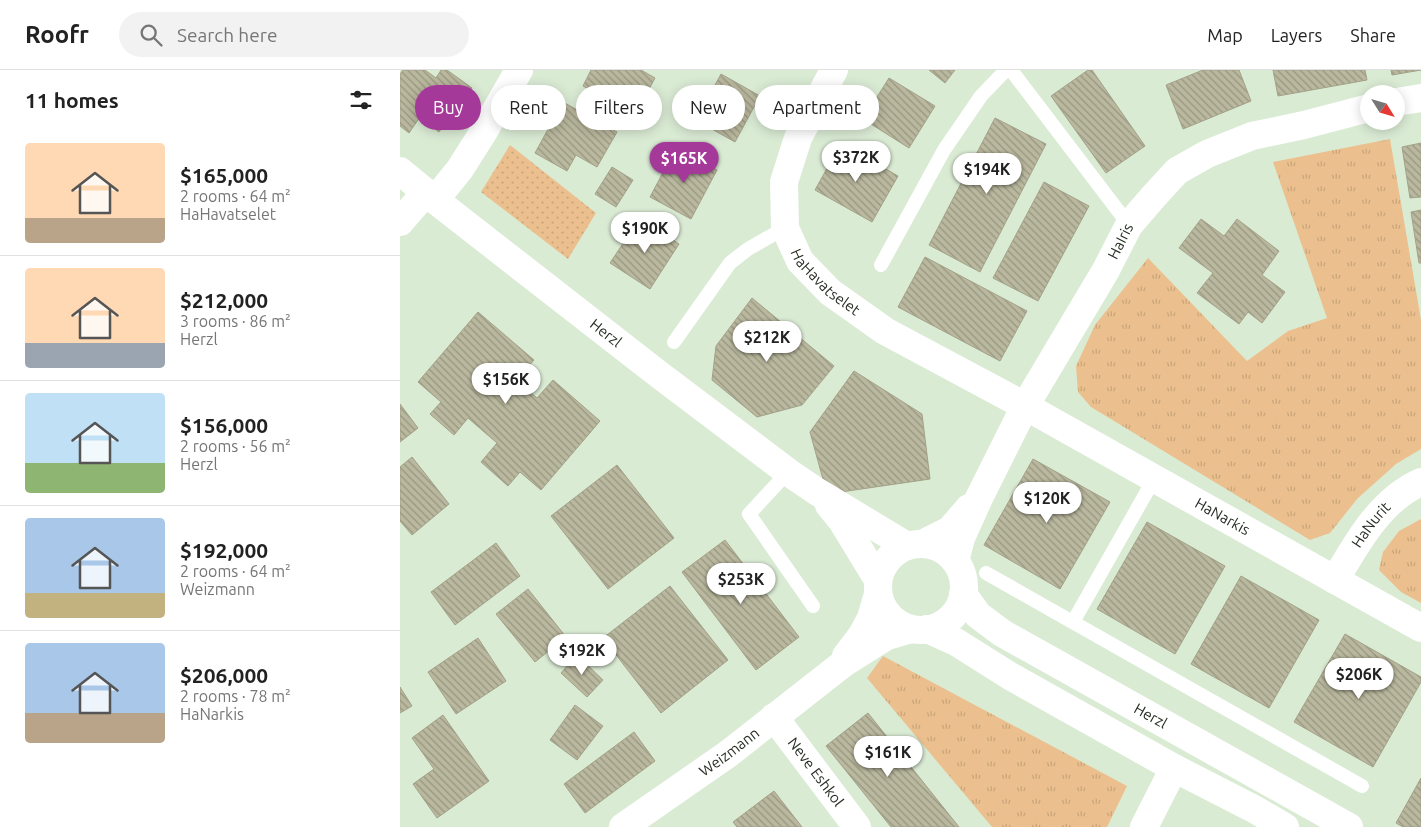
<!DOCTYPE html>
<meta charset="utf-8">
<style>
body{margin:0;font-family:Ubuntu,sans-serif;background:#f2f2f2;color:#222;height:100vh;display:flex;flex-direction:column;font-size:19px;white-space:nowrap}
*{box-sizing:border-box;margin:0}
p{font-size:16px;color:#767676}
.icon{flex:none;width:28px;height:28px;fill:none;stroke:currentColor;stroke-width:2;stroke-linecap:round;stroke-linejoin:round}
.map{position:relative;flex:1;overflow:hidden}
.details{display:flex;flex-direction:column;background:#fff;width:400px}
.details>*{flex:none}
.guide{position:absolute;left:15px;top:15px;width:475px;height:45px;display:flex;gap:10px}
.needle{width:32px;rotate:127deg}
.buttons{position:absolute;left:960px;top:15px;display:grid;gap:10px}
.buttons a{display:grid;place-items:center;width:45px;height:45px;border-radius:50%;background:#fff;box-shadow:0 2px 12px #0003;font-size:25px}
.price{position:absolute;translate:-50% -42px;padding:0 11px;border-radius:18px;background:#fff;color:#222;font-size:16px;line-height:32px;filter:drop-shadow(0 1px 2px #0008)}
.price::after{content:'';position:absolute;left:50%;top:30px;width:15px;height:11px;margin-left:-8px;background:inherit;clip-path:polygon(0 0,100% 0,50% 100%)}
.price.on{background:#a5399a;color:#fff}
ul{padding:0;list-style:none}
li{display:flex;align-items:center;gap:15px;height:125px;padding:0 25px}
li+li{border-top:1px solid #e0e0e0}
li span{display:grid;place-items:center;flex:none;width:140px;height:100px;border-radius:5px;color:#555}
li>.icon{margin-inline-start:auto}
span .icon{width:60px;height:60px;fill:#fffc;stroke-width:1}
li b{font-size:21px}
h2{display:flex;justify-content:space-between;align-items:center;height:60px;padding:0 25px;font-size:21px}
.chip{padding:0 18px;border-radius:22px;background:#fff;box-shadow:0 2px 12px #0003;font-size:18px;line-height:45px}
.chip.on{background:#a5399a;color:#fff}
header{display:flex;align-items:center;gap:30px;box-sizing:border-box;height:70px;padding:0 25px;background:#fff;border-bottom:1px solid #e0e0e0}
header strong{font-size:24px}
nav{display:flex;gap:28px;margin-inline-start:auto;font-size:18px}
.search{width:350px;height:45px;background:#f2f2f2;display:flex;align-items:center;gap:12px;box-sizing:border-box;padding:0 18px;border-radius:28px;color:#767676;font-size:19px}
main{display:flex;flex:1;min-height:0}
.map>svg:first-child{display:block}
.grass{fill:url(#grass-dots)}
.park{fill:url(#park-tufts)}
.building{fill:url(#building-back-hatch);stroke:#a3a188}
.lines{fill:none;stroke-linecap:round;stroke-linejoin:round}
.service{stroke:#fff;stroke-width:14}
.minor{stroke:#fff;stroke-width:28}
.tertiary{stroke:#fff;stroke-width:28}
.labels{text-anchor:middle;stroke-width:4;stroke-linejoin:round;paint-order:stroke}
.street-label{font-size:15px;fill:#282e25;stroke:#e8f8e1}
</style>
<header>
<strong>Roofr</strong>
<div class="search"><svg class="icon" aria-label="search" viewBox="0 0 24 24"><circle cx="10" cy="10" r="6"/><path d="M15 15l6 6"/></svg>Search here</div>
<nav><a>Map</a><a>Layers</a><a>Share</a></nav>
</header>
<main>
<section class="details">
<h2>11 homes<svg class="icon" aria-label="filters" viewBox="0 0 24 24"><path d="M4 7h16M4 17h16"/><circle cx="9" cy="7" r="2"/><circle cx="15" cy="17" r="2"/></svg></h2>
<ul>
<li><span style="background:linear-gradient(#ffd9b3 75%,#b9a48a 0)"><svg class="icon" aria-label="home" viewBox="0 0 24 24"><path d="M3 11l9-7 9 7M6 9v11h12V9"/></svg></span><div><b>$165,000</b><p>2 rooms · 64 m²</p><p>HaHavatselet</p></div></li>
<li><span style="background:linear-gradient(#ffd9b3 75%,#9aa5b1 0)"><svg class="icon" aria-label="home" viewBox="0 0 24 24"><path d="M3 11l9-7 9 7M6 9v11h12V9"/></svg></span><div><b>$212,000</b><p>3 rooms · 86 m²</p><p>Herzl</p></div></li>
<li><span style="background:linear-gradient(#bfe0f5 70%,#8fb573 0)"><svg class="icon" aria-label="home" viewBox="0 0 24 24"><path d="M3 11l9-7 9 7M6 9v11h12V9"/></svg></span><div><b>$156,000</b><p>2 rooms · 56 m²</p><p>Herzl</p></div></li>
<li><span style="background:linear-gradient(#a9c7e8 75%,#c2b280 0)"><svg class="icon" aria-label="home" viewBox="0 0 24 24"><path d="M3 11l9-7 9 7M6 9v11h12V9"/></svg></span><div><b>$192,000</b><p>2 rooms · 64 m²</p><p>Weizmann</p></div></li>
<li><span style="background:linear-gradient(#a9c7e8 70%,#b9a48a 0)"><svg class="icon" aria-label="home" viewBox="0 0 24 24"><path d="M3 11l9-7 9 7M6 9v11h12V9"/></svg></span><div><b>$206,000</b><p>2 rooms · 78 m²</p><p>HaNarkis</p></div></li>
</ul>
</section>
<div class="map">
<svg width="1021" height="757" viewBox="0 0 1021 757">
<defs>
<pattern id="grass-dots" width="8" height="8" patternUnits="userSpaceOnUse" patternTransform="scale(1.25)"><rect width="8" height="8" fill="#ebc08e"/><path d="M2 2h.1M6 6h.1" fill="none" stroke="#caa57a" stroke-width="1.8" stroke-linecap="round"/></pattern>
<pattern id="park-tufts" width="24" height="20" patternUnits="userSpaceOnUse" patternTransform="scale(1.25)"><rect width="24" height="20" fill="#ebc08e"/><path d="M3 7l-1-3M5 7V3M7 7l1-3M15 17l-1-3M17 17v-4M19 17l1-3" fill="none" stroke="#caa57a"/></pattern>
<pattern id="building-back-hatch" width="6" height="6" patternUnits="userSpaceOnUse" patternTransform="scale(1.25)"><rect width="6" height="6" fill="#bab89e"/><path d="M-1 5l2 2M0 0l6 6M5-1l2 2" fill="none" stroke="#979681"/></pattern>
</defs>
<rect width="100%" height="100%" fill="#daebd4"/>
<!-- grass -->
<path class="grass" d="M 110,75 L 196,143 L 168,189 L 81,122 Z"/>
<!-- park -->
<g class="park">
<path d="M 990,69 L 1021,250 L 1021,379 L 996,394 L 958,428 L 930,463 L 910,470 L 691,337 L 678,322 L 676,296 L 695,255 L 748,188 L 847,291 L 888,261 L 927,248 L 873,92 Z"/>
<path d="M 1021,449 L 1021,533 L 1001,522 L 979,500 L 983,482 L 999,461 Z"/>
<path d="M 483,586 L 727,716 L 707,757 L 592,757 L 467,608 Z"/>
</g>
<!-- building -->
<g class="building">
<path d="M 3,0 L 25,0 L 36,8 L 41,0 L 47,0 L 72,18 L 39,62 L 20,47 L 9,63 L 0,56 L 0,4 Z"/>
<path d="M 191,0 L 241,0 L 255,8 L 235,45 L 183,16 Z"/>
<path d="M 529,0 L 555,0 L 545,13 Z"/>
<path d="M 688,0 L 692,0 L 745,76 L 706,103 L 651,26 Z"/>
<path d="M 803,0 L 839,0 L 851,31 L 783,59 L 766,15 Z"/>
<path d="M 873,0 L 965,0 L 967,10 L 878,26 Z"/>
<path d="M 991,0 L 1021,0 L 992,5 Z"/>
<path d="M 321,4 L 360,26 L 335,72 L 296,50 Z"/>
<path d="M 489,8 L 535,36 L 509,78 L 463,49 Z"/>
<path d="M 163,32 L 217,62 L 197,97 L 176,85 L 167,101 L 135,83 Z"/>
<path d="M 595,48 L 646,74 L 580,202 L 529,175 Z"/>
<path d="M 441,73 L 498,106 L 472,152 L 415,120 Z"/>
<path d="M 1021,73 L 1021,127 L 1010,128 L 1002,77 Z"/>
<path d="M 276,78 L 317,100 L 291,149 L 250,127 Z"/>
<path d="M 212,97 L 233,110 L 216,137 L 195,124 Z"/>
<path d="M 644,112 L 689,136 L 638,231 L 593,208 Z"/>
<path d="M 1021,140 L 1021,193 L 1019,193 L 1011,142 Z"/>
<path d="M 240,148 L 279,174 L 250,219 L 210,193 Z"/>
<path d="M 801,149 L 824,166 L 837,149 L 879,181 L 862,205 L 885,222 L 862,253 L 848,242 L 839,254 L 797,223 L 813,203 L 779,178 Z"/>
<path d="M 525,187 L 627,241 L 600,291 L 498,237 Z"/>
<path d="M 352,228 L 434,296 L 402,335 L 357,347 L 312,310 L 316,276 Z"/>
<path d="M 78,242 L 134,290 L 116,310 L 137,328 L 153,310 L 200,351 L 141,420 L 120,402 L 108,416 L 81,392 L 97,373 L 68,348 L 54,365 L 30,344 L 41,332 L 18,312 Z"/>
<path d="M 454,301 L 522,344 L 530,409 L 427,424 L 410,362 Z"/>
<path d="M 0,334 L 18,358 L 0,372 Z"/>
<path d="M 12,387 L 49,434 L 12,465 L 0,451 L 0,397 Z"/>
<path d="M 633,389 L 710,432 L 660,519 L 584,475 Z"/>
<path d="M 217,395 L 274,468 L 208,519 L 151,446 Z"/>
<path d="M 747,452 L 825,496 L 775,584 L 697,539 Z"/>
<path d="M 325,470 L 399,567 L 356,600 L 282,502 Z"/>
<path d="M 96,473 L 120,506 L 55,555 L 31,522 Z"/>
<path d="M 841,506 L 919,550 L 869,638 L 791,594 Z"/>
<path d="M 270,516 L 328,590 L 261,643 L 203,568 Z"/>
<path d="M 128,519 L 166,567 L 135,592 L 96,544 Z"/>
<path d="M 945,564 L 1021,607 L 1021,612 L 973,697 L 894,652 Z"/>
<path d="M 78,568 L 106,611 L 56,644 L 28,602 Z"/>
<path d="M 177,585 L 203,610 L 187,627 L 161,603 Z"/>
<path d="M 0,617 L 12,636 L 0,643 Z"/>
<path d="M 175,635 L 203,656 L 177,690 L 150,670 Z"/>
<path d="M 468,643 L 559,757 L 491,757 L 426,676 Z"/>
<path d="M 43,645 L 89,711 L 37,748 L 13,714 L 34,699 L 12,668 Z"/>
<path d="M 234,662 L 255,691 L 185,743 L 164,714 Z"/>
<path d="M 1021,708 L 1021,757 L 1003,757 L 996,753 Z"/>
<path d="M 374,721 L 402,757 L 337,757 L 333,752 Z"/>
</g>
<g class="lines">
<!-- service -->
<g class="service">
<path d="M 611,0 L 729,155"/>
<path d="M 481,195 L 544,80 L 581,26 L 606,0"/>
<path d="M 274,272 L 330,193 L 348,179 L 385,158"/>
<path d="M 388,402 L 349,444 L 413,536"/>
<path d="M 586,503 L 962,716"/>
<path d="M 673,552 L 754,409"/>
</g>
<!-- minor -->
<g class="minor">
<path id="s1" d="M 434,0 L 398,68 L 384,112 L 385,158 L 400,191 L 430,222 L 485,261 L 625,336 L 1021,558"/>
<path d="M 996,32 L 1021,28"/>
<path d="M 35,130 L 60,99 L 84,61 L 119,0"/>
<path d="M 0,152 L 26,122"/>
<path d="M 522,474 L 550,460 L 569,438"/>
<path id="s2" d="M 555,491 L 561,468 L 579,428 L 625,336 L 706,200 L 729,155 L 754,126 L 777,101 L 807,84 L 852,66 L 904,55 L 969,38"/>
<path id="s3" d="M 935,510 C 957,473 980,430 1021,412"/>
<path d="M 446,586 L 462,565 L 471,548 L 478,524"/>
<path id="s4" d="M 374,647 L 457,757"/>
<path id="s5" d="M 223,757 L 328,684 L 444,593 L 487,566 L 511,559"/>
<path d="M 744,757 L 774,698"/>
</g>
<!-- tertiary -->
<g class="tertiary">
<path id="s6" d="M 0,101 L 35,130 L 257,303 L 388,402 L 416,421 L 507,476"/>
<path d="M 429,435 L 442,451 L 478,510"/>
<circle cx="521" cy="517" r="43"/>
<path id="s7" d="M 563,524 L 578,545 L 602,563 L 949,757"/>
<path d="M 527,559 L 556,572 L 610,606 L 774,698 L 854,739 L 885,757"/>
</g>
</g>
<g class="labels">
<!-- street labels -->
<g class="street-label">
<text dy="5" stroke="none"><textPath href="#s2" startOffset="361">HaIris</textPath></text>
<text dy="5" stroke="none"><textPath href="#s1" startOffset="238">HaHavatselet</textPath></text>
<text dy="5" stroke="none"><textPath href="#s6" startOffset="262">Herzl</textPath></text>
<text dy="5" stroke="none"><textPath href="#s1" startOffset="701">HaNarkis</textPath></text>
<text dy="5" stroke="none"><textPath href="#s3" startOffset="66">HaNurit</textPath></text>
<text dy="5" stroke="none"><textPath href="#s7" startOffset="226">Herzl</textPath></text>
<text dy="5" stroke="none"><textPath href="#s5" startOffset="130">Weizmann</textPath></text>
<text dy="5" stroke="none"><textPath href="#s4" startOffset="69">Neve Eshkol</textPath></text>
</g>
</g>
</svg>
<div class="buttons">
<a><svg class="needle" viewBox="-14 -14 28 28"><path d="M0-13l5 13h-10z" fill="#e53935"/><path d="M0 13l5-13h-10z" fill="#767676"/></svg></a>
</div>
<b class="price" style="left:456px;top:113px">$372K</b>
<b class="price on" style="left:284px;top:114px">$165K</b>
<b class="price" style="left:587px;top:125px">$194K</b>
<b class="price" style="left:245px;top:184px">$190K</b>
<b class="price" style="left:367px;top:293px">$212K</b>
<b class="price" style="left:106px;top:335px">$156K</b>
<b class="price" style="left:647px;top:454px">$120K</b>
<b class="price" style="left:341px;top:535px">$253K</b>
<b class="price" style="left:182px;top:606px">$192K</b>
<b class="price" style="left:959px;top:630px">$206K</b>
<b class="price" style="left:488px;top:708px">$161K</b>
<div class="guide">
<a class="chip on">Buy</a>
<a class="chip">Rent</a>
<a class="chip">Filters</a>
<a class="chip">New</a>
<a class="chip">Apartment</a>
</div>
</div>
</main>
